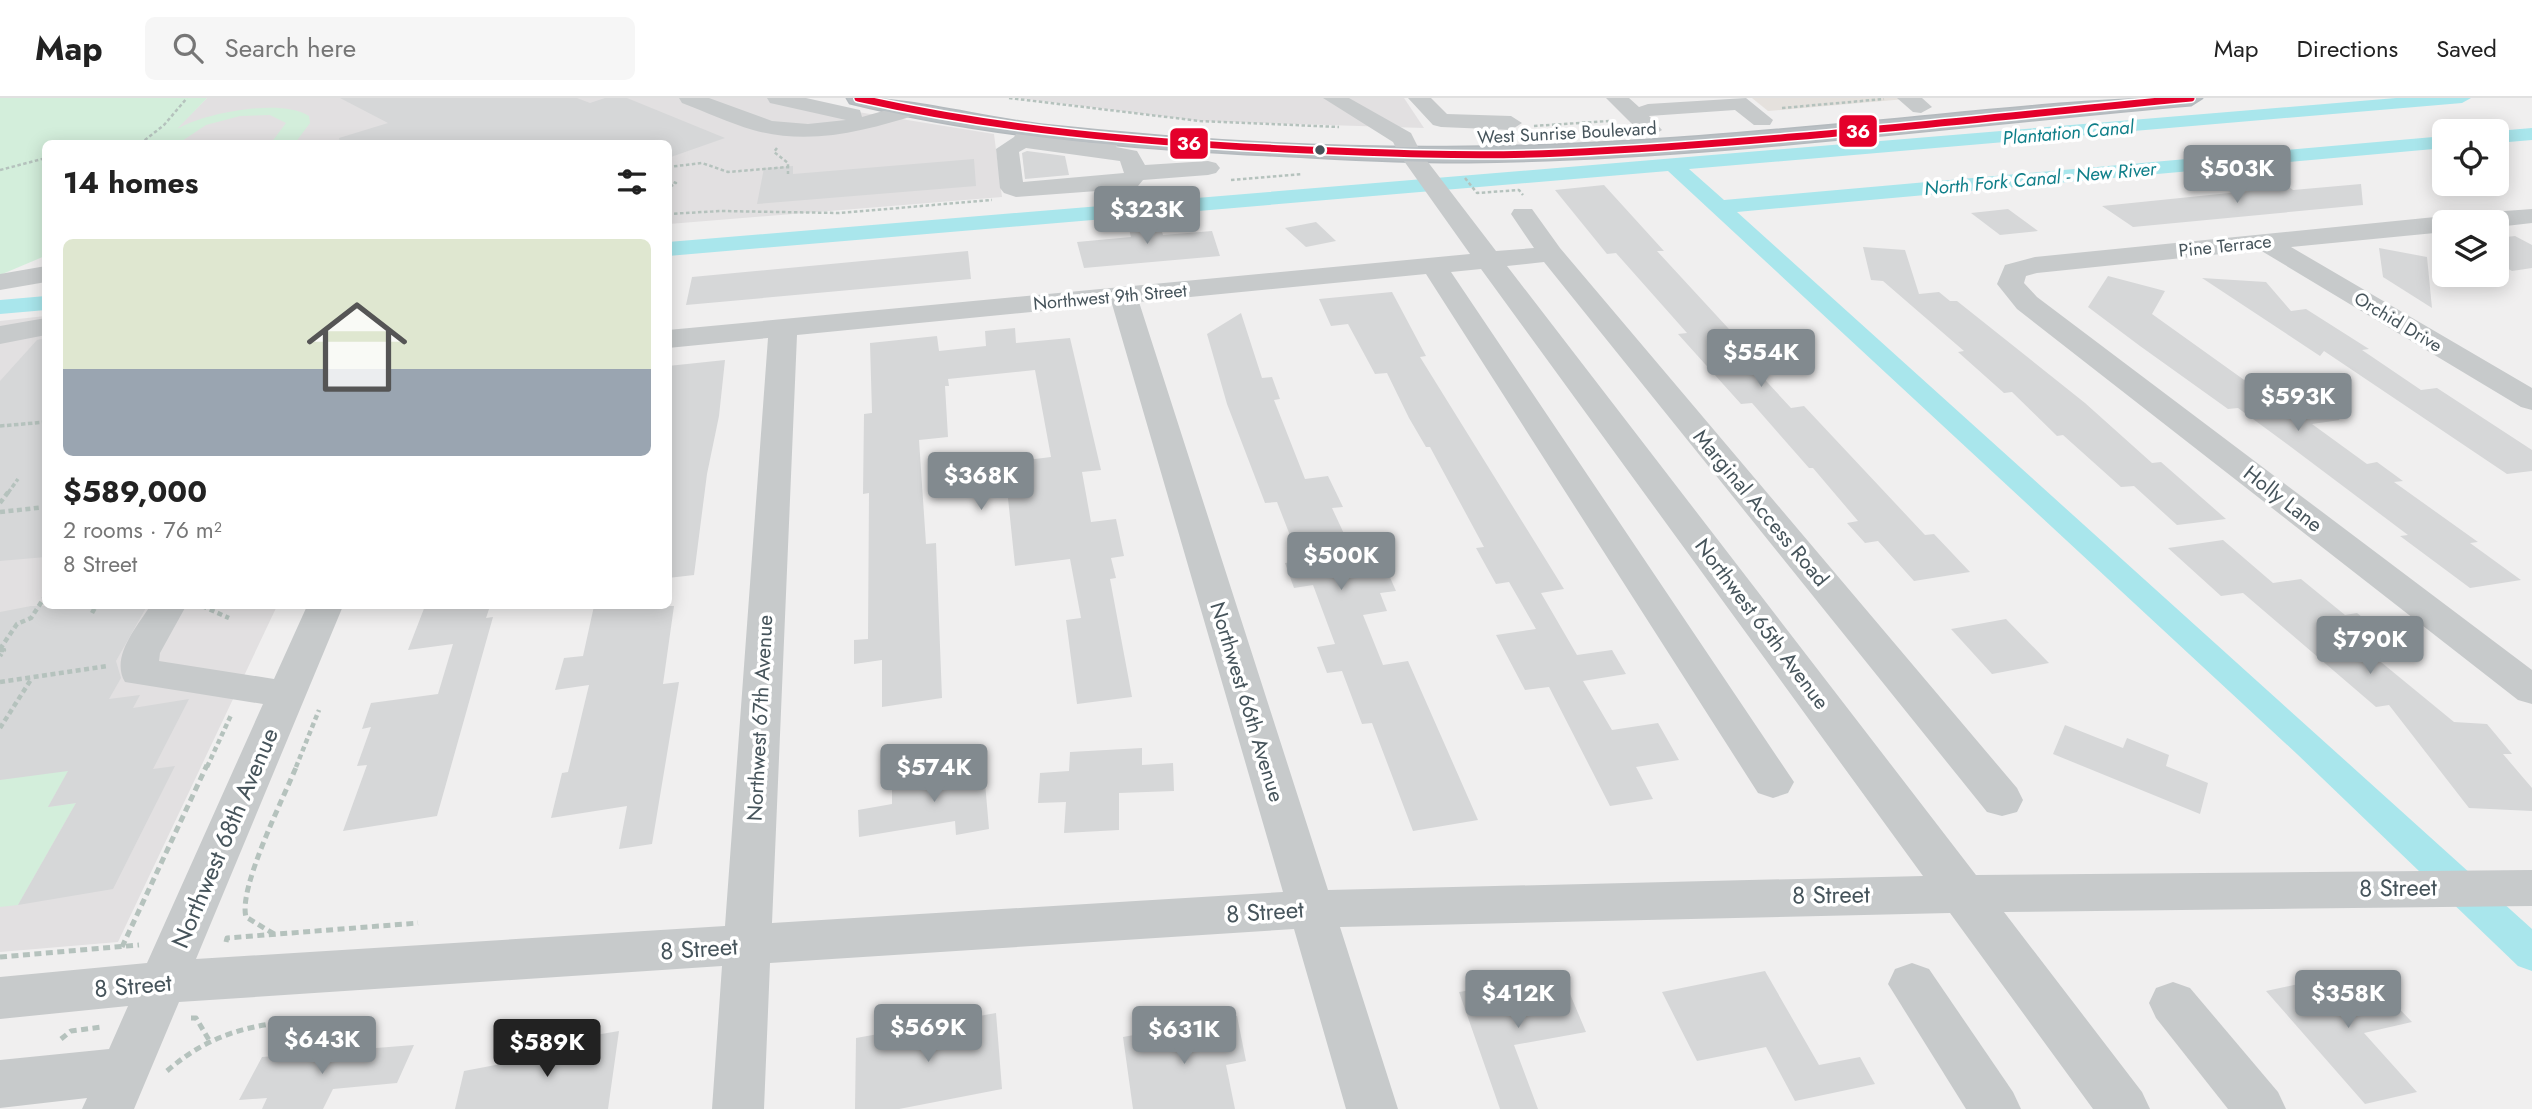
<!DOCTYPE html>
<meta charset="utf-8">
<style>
body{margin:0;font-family:Jost,sans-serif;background:#f6f6f6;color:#222;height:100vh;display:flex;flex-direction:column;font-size:26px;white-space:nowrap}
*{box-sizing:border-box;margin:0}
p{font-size:23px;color:#767676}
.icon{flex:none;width:38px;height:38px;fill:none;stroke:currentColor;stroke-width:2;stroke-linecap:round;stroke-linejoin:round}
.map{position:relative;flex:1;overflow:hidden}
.side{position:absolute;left:42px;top:42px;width:630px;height:469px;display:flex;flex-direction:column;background:#fff;border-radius:10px;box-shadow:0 4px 18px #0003}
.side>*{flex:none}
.fabs{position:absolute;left:2432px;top:21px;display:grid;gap:14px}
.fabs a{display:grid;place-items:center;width:77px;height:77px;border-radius:10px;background:#fff;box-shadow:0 4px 18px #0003;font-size:35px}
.price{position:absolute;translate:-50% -60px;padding:0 16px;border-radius:7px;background:#828a8f;color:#fff;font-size:23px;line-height:46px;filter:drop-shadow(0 2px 4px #0008)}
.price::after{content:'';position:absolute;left:50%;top:42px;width:21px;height:16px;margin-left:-10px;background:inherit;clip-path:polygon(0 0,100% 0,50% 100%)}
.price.current{background:#222;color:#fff}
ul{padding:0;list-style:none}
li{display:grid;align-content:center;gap:14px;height:371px;padding:0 21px}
li span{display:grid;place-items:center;height:217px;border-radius:10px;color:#555}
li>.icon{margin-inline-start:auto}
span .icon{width:126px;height:126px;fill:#fffc;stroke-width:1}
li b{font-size:30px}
h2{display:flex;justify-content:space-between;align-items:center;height:84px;padding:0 21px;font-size:30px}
header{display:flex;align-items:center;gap:42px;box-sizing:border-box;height:98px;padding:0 35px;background:#fff;border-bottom:2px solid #e0e0e0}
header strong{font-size:33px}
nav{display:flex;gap:38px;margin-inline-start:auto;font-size:24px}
.search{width:490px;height:63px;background:#f6f6f6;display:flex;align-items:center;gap:18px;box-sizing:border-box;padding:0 24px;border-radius:10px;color:#767676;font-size:26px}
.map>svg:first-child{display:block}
.commercial{fill:#e5e1dd}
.education{fill:#e2e0e1}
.green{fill:#d3eedb}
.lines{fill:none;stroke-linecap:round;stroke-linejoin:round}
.canal{fill:#a9e6ec;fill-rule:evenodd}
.building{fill:#d6d7d8}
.highway-casing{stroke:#b4babe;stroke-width:3}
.path-far3{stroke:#b5c2bd;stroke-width:2.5;stroke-dasharray:3.5 2.5;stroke-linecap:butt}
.path-far2{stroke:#b5c2bd;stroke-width:3.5;stroke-dasharray:4.5 2.5;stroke-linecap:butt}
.path-far1{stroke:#b5c2bd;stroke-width:4.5;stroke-dasharray:5 3.5;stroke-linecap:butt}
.path{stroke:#b5c2bd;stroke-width:5;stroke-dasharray:7 4.5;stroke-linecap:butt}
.minor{fill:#c7cacb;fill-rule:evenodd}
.highway{fill:#b9bfc3;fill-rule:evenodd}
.bus-1-casing{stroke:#fff;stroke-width:10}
.bus-1{stroke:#e4002b;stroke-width:7}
.bus-dot{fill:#46545b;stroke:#fff;stroke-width:2.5}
.labels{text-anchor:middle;stroke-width:7;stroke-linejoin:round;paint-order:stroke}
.far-street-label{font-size:18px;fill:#46545b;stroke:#fff}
.far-water-label{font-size:19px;font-style:italic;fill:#0f7f89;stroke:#fff}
.street-label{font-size:21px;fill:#46545b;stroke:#fff}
.near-street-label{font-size:24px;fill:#46545b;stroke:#fff}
.line-badge{stroke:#fff;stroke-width:2.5}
.badge-label{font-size:19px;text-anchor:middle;font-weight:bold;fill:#fff}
</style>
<header>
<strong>Map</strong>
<div class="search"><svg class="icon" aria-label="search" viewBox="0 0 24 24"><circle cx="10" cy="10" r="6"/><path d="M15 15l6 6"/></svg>Search here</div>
<nav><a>Map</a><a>Directions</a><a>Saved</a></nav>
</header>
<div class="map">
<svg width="2532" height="1011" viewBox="0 0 2532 1011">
<rect width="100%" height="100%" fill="#f0efef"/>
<!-- commercial -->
<path class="commercial" d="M 1752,0 L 1917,0 L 1768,13 Z"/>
<!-- education -->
<g class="education">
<path d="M 207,0 L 800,0 L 833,10 L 994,36 L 1002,99 L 669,126 L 668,46 L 161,46 Z"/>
<path d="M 1018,0 L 1404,0 L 1424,30 L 1201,23 Z"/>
<path d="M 45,218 L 46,508 L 277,508 L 118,844 L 0,854 L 0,223 Z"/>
</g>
<!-- green -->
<g class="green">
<path d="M 0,0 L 207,0 L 177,31 C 205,15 281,0 309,18 L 310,25 L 295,45 L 271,45 L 286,25 L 270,17 L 240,18 L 206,27 L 179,45 L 46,46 L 45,158 L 0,177 Z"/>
<path d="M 101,615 L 48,709 L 76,705 L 18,807 L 0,809 L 0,682 Z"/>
</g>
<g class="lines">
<!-- canal -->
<g class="canal">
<path d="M 2396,0 L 2471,0 L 2462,5 L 1689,71 L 1724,102 L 2445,38 L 2445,50 L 1737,114 L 2532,831 L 2532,873 L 2518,868 L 2297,656 L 1668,73 L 668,158 L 668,144 Z"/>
<path d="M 2532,30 L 2532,42 L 2497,45 L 2497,33 Z"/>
<path d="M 46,198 L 46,212 L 0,216 L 0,202 Z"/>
</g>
</g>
<!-- building -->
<g class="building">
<path d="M 340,0 L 577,0 L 590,5 L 605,0 L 627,0 L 725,40 L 668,60 L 668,46 L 340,46 L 339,40 L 388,25 Z"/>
<path d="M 1027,53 L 1065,58 L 1069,77 L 1025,81 L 1022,55 Z"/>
<path d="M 974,61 L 976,88 L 757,106 L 764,70 L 793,68 L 793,76 Z"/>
<path d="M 2361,86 L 2363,107 L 2133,129 L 2102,108 L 2289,89 L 2293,92 Z"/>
<path d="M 1604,87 L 1664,153 L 1657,153 L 1740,243 L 1730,244 L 1791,310 L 1804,308 L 1925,437 L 1934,436 L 1970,474 L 1914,483 L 1878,443 L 1865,445 L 1847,425 L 1858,423 L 1813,370 L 1809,370 L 1752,305 L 1741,306 L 1678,236 L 1687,235 L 1616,155 L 1607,156 L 1555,92 Z"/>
<path d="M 2008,111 L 2038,133 L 2000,137 L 1971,115 Z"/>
<path d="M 1157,116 L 1163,137 L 1212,133 L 1220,158 L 1084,170 L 1077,144 L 1131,139 L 1126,119 Z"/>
<path d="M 1316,124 L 1336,143 L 1306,149 L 1285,130 Z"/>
<path d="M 2515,138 L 2532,147 L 2532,170 L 2512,173 L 2497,164 L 2497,140 Z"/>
<path d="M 1863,149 L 1905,152 L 1919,196 L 1939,194 L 1950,203 L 1957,203 L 2085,305 L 2152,365 L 2161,364 L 2226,421 L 2177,427 L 2134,388 L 2121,389 L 2063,337 L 2057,338 L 2012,294 L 2004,295 L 1958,254 L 1964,253 L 1883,183 L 1871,182 Z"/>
<path d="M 2379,150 L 2427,159 L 2432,210 L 2383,179 Z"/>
<path d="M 968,153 L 971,181 L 686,207 L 692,179 Z"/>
<path d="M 2108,178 L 2165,193 L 2152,216 L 2261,294 L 2283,291 L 2302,304 L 2312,303 L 2340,322 L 2312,326 L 2367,366 L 2377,364 L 2403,383 L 2394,384 L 2478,444 L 2470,445 L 2521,482 L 2470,490 L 2400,438 L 2408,437 L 2291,349 L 2238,310 L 2228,311 L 2140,248 L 2088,209 Z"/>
<path d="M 2202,180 L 2266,184 L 2291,213 L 2306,211 L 2369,251 L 2362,252 L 2421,292 L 2437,290 L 2532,352 L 2532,373 L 2507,376 L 2324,253 L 2320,258 Z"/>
<path d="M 1392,194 L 1426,258 L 1420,259 L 1564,491 L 1541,495 L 1577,557 L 1612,552 L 1626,576 L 1583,583 L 1612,632 L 1658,625 L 1679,662 L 1636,669 L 1653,701 L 1610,708 L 1549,589 L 1525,592 L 1496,537 L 1536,531 L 1509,484 L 1496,486 L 1476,450 L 1484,449 L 1430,349 L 1426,349 L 1409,320 L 1387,275 L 1375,276 L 1348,226 L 1331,228 L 1319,201 Z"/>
<path d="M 1241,215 L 1262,280 L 1272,279 L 1280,301 L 1274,302 L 1305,381 L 1328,378 L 1343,409 L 1332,410 L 1353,455 L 1378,452 L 1396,493 L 1380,495 L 1387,513 L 1363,517 L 1383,567 L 1408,563 L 1478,722 L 1413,733 L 1372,625 L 1362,626 L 1342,573 L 1327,575 L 1317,549 L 1335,546 L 1313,487 L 1294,490 L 1285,465 L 1300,463 L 1277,404 L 1265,405 L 1227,306 L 1207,236 Z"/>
<path d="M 1015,230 L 1016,245 L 1070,240 L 1101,372 L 1082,374 L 1091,424 L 1116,421 L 1124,458 L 1111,460 L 1116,480 L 1110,481 L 1132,599 L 1077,606 L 1066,522 L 1081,520 L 1070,461 L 1015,468 L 1006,381 L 1029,378 L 1027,362 L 1051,359 L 1035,272 L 948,281 L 949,288 L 945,288 L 948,339 L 919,342 L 926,446 L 936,445 L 942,600 L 882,609 L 882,562 L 854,566 L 854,542 L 868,541 L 869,395 L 863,396 L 864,316 L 872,315 L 870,245 L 937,238 L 939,253 L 986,248 L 985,233 Z"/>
<path d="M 46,240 L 46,459 L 0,463 L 0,283 L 37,242 Z"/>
<path d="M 725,262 L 719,318 L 707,376 L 694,477 L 668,480 L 668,268 Z"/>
<path d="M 2223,442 L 2273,485 L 2301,481 L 2345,517 L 2357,515 L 2386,538 L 2372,540 L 2392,557 L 2376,560 L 2454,624 L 2487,626 L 2512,656 L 2503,656 L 2532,690 L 2532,713 L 2469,710 L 2389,607 L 2376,609 L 2243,495 L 2221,498 L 2168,450 Z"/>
<path d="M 31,508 L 147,508 L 116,563 L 121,580 L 109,601 L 140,597 L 133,610 L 189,601 L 153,671 L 175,668 L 113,791 L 18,807 L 76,705 L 48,709 L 68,673 L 0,682 L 0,514 Z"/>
<path d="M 425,508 L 490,508 L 486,520 L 493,519 L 437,718 L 343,733 L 367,667 L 357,668 L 371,629 L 362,631 L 371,605 L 438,596 L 453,546 L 408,552 Z"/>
<path d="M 594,508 L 674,508 L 663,586 L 679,584 L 652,746 L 619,751 L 627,708 L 551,720 L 562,675 L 568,674 L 589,587 L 555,592 L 564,560 L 583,558 Z"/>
<path d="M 2006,521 L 2049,565 L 1992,576 L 1951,531 Z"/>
<path d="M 2065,627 L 2123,650 L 2127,640 L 2169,657 L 2166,668 L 2208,685 L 2200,716 L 2053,656 Z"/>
<path d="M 1142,650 L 1142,667 L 1173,665 L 1174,693 L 1119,695 L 1119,732 L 1064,735 L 1066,704 L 1038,705 L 1040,675 L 1069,673 L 1070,654 Z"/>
<path d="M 983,661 L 989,731 L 956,737 L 955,723 L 859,739 L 858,712 L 892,706 L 892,692 L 946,684 L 945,667 Z"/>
<path d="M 2362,872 L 2412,924 L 2364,935 L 2417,994 L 2365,1006 L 2266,893 Z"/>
<path d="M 1765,873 L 1819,967 L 1860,959 L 1875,986 L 1795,1003 L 1766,949 L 1697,963 L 1662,894 Z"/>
<path d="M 1562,877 L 1586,934 L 1514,947 L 1538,1011 L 1500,1011 L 1459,894 Z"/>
<path d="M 996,915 L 1002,991 L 899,1011 L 855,1011 L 856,940 Z"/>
<path d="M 1237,918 L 1246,963 L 1226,967 L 1235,1011 L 1133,1011 L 1123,939 Z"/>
<path d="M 619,933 L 608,1011 L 455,1011 L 464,973 L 558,955 L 560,943 Z"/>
<path d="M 414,947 L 397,985 L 333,991 L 323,1011 L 262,1011 L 267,1000 L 239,1002 L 262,959 Z"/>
</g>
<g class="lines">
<defs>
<path id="highway" d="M 847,0 C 912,0 977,19 1043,27 C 1182,42 1326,51 1466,49 C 1607,48 1748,35 1889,22 C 1993,12 2097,0 2202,0 L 2191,7 C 1951,28 1710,61 1469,64 C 1394,65 1320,59 1246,56 C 1112,49 980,37 850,5 Z"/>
</defs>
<!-- highway casing -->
<use href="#highway" class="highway-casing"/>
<!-- path-far3 -->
<g class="path-far3">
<path d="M 1009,0 L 1200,23 L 1339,29"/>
<path d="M 1782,10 L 1884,1"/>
<path d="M 1534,28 L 1609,23"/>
<path d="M 140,46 L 164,27 L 187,0"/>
<path d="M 777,50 L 774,54 L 788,65 L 788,69"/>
<path d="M 668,69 L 702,65 L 728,74 L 788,69 L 788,76"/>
<path d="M 0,72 L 46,60"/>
<path d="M 1465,80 L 1477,95 L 1519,92 L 1523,97"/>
<path d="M 668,82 L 676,85 L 668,90"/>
<path d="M 1231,82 L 1302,76"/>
<path d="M 668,97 L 668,102"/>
<path d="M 668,116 L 721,113 L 839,115 L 992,102"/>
</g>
<!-- path-far2 -->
<g class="path-far2">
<path d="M 0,328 L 46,324"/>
<path d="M 8,395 L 18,381"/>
</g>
<!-- path-far1 -->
<g class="path-far1">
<path d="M 0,405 L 9,393"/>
<path d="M 0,414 L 46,409"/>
<path d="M 202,508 L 229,520"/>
<path d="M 92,515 L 96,508"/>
<path d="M 0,551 L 17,526 L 31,520 L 46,497"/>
<path d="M 0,552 L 4,552 L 0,558"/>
<path d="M 0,584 L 107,568"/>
<path d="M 0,630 L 32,580"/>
<path d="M 207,669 L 232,615"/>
<path d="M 296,669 L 319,612"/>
</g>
<!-- path -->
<g class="path">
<path d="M 274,836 L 246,819 C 238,790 284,699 297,667"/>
<path d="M 226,844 L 227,840 L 418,825"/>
<path d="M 122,849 L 207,667"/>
<path d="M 0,859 L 139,847"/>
<path d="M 191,920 L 196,920 L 209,942"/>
<path d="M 61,941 L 71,933 L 102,929"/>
<path d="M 167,973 C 200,944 235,930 279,925"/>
</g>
<!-- minor -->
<g class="minor">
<path d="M 679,0 L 709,0 L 772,23 L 808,26 L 846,22 L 770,5 L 767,0 L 806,0 L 860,12 L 862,19 L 911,5 L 922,11 L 919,16 C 865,33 810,48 753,32 C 729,25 706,14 682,5 Z"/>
<path d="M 1323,0 L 1349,0 L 1411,35 L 1421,55 L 1496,153 L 1534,150 L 1511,116 L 1514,111 L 1532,111 L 1560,150 L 2017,690 L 2023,702 L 2017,714 L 2002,718 L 1987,714 L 1544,164 L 1507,168 L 1976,777 L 2532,772 L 2532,808 L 2004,814 L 2142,994 L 2150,1011 L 2093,1011 L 1950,815 L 1340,829 L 1398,1011 L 1346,1011 L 1294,831 L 770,865 L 764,1011 L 712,1011 L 722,868 L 179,904 L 134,1011 L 82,1011 L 87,1000 L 0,1010 L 0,962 L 109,951 L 128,908 L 0,921 L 0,879 L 147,865 L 263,606 L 125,584 C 110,559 137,529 150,508 L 186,508 L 160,555 L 159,563 L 274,581 L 307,508 L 343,508 L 196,861 L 725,828 L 768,240 L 668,250 L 668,232 L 1470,156 L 1399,56 L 1393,44 ZM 1481,171 L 1923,778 L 1328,792 L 1139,204 L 1426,176 L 1758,695 L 1773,700 L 1788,695 L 1794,684 L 1451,174 ZM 1112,206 L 1283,794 L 772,825 L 797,237 Z"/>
<path d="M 1408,0 L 1431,0 L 1447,16 L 1511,18 L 1522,25 L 1511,32 L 1441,29 L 1433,27 Z"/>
<path d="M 1606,0 L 1629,0 L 1639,9 L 1648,6 L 1746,0 L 1773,22 L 1770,27 L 1754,27 L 1735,12 L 1649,18 L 1662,32 L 1651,39 L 1643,37 Z"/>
<path d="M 1897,0 L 1922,0 L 1932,9 L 1921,15 L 1913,14 Z"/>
<path d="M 1030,24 L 1041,31 L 1037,38 L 1095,45 L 1103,36 L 1119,36 L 1122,41 L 1116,49 L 1137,53 L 1145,67 L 1208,63 L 1216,65 L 1220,70 L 1216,75 L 1208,77 L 1143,82 L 1138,88 L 1124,91 L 1016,99 L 1004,95 L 1000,90 L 996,51 L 1014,39 L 1022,26 ZM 1026,50 L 1120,63 L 1124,75 L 1023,84 L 1019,54 Z"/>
<path d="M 2532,111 L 2532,125 L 2497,129 L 2497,124 L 2445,124 L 2445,134 L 2291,149 L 2532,290 L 2532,312 L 2521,309 L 2260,152 L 2037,175 L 2026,178 L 2024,185 L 2037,199 L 2532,572 L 2532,606 L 2518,602 L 2017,211 L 1997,186 L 2005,167 L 2035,159 L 2445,118 L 2454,121 L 2465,116 Z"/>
<path d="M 46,168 L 46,184 L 0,192 L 0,176 Z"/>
<path d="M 46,220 L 46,237 L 0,246 L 0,228 Z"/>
<path d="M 1912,865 L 1929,871 L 2013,994 L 2021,1011 L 1966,1011 L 1888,886 L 1895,871 Z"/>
<path d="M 2173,884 L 2190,890 L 2278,994 L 2286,1011 L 2228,1011 L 2156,920 L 2149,905 L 2156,890 Z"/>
</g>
<!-- highway -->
<use href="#highway" class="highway"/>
<defs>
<path id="bus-1" d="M 858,0 C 999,32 1141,44 1285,51 C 1377,55 1469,59 1561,55 C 1772,45 1981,20 2191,0"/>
</defs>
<!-- bus-1 casing -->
<use href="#bus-1" class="bus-1-casing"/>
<!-- bus-1 -->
<use href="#bus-1" class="bus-1"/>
</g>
<!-- markers -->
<circle class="bus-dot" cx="1320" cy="52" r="6"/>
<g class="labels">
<!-- far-street labels -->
<g class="far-street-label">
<text transform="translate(1567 35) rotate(-3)" y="6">West Sunrise Boulevard</text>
<text transform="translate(2225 148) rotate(-6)" y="6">Pine Terrace</text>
<text transform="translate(1110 199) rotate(-5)" y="6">Northwest 9th Street</text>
<text transform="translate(2398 224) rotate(31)" y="6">Orchid Drive</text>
</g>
<!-- far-water labels -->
<g class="far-water-label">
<text transform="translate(2068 34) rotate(-5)" y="7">Plantation Canal</text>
<text transform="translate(2040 80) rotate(-5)" y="7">North Fork Canal - New River</text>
</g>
<!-- street labels -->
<g class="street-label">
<text transform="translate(2283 401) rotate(38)" y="7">Holly Lane</text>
<text transform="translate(1761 410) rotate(50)" y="7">Marginal Access Road</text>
<text transform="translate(1762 526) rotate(53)" y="7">Northwest 65th Avenue</text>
<text transform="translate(1247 604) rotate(73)" y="7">Northwest 66th Avenue</text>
<text transform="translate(760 620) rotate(-87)" y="7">Northwest 67th Avenue</text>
</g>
<!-- near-street labels -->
<g class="near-street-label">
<text transform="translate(225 740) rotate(-67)" y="8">Northwest 68th Avenue</text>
<text transform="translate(2398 790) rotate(-1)" y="8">8 Street</text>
<text transform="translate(1831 797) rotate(-1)" y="8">8 Street</text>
<text transform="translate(1265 814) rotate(-4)" y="8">8 Street</text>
<text transform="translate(699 851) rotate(-4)" y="8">8 Street</text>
<text transform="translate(133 888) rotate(-5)" y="8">8 Street</text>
</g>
</g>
<g class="line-badge">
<rect x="1838" y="16" width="40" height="34" rx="7" fill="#e4002b"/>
<rect x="1169" y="29" width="40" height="33" rx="7" fill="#e4002b"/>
</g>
<g class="badge-label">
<text x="1858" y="40">36</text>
<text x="1189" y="52">36</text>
</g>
</svg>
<div class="fabs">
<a><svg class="icon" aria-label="locate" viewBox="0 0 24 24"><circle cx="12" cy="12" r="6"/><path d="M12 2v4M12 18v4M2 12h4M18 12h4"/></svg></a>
<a><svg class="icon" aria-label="layers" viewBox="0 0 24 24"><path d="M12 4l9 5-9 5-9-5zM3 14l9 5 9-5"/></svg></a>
</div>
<b class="price" style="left:2237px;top:107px">$503K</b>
<b class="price" style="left:1147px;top:148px">$323K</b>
<b class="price" style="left:1761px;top:291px">$554K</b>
<b class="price" style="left:2298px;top:335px">$593K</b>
<b class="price" style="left:981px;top:414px">$368K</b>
<b class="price" style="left:1341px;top:494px">$500K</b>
<b class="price" style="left:2370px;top:578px">$790K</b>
<b class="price" style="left:934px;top:706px">$574K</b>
<b class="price" style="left:1518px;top:932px">$412K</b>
<b class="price" style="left:2348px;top:932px">$358K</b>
<b class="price" style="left:928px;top:966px">$569K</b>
<b class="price" style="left:1184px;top:968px">$631K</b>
<b class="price" style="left:322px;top:978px">$643K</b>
<b class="price current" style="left:547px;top:981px">$589K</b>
<section class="side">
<h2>14 homes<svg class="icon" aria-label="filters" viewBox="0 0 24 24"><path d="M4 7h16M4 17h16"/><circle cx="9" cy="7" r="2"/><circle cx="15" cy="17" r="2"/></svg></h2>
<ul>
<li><span style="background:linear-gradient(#dfe7d0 60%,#9aa5b1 0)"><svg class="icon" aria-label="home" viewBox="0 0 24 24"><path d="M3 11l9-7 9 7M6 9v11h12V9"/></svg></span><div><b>$589,000</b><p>2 rooms · 76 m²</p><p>8 Street</p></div></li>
</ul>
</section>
</div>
